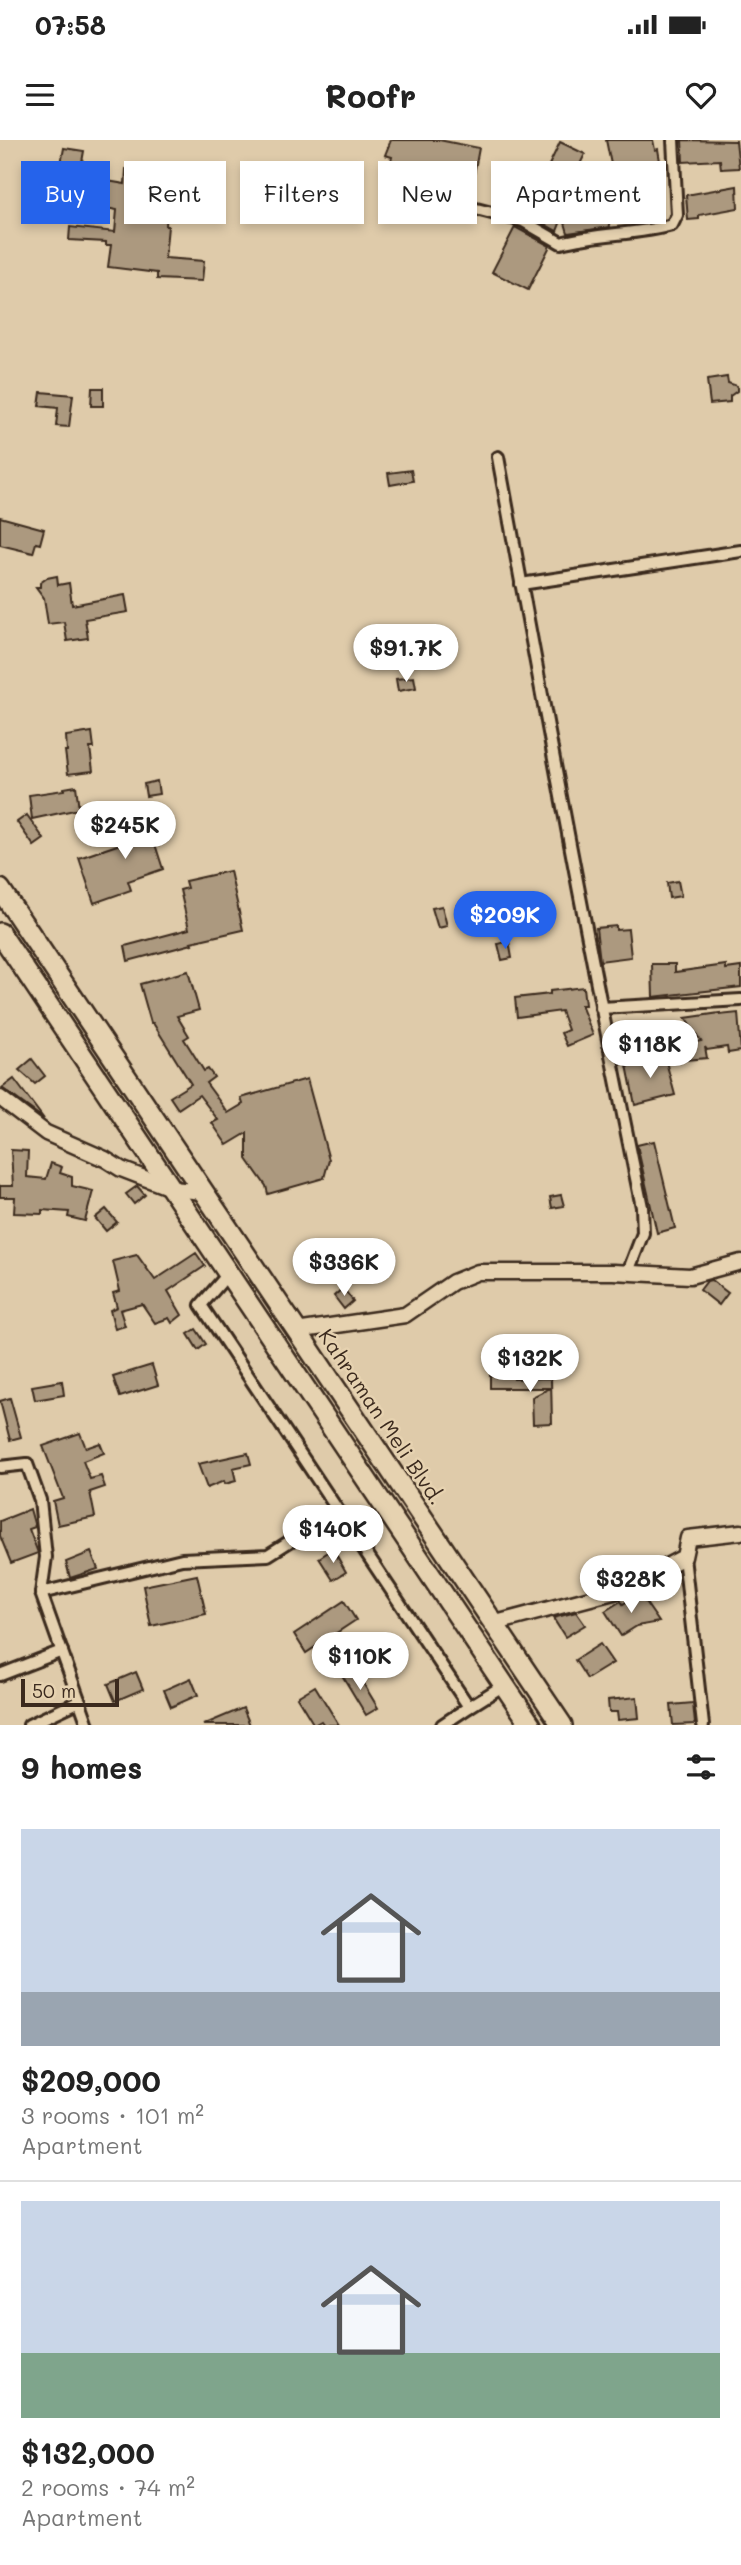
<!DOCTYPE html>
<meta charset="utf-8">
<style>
body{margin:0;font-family:Mali,sans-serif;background:#f2f2f2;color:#222;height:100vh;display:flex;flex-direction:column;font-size:26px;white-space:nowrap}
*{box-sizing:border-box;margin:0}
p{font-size:23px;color:#767676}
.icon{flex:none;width:38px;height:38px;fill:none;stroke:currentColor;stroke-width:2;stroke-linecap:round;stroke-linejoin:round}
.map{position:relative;height:1585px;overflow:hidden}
.panel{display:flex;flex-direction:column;background:#fff;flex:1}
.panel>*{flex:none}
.banner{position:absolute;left:21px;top:21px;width:700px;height:63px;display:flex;gap:14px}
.scale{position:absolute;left:21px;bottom:18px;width:98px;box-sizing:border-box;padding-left:7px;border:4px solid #3b2a1e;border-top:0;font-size:19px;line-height:24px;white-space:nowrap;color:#3b2a1e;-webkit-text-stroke:5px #e6d2b0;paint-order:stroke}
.price{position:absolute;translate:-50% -60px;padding:0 16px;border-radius:24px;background:#fff;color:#222;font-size:23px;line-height:46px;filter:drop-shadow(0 2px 4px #0008)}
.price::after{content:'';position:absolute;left:50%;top:42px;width:21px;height:16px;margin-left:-10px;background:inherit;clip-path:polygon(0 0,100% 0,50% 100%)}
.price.on{background:#2563eb;color:#fff}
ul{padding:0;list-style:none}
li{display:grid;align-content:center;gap:14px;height:371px;padding:0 21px}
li+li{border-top:2px solid #e0e0e0}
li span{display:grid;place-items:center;height:217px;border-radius:0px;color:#555}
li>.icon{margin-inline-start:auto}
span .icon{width:126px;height:126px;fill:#fffc;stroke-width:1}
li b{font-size:30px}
h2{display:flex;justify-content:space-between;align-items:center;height:84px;padding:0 21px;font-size:30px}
.chip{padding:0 24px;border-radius:0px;background:#fff;box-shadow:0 4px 10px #0003;font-size:24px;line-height:63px}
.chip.on{background:#2563eb;color:#fff}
.status{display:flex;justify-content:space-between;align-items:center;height:49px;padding:0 35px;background:#fff;direction:ltr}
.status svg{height:19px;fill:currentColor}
header{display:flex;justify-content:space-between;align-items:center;height:91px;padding:0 21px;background:#fff;font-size:32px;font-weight:800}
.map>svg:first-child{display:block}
.building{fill:#ac997f;stroke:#3b2a1e;stroke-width:2}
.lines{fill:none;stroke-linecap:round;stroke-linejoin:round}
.minor-casing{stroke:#3b2a1e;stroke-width:16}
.tertiary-casing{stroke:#3b2a1e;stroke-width:19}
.trunk-casing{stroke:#3b2a1e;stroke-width:24}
.minor{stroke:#e6d2b0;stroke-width:10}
.tertiary{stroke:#e6d2b0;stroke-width:14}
.trunk{stroke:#e6d2b0;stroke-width:19}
.labels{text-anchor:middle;stroke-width:5;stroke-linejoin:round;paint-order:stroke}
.street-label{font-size:21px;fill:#3b2a1e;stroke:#e6d2b0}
</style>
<div class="status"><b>07:58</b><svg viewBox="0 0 49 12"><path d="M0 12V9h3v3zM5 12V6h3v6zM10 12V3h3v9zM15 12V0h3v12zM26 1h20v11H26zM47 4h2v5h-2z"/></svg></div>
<header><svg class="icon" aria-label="menu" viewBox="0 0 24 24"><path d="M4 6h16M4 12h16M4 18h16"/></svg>Roofr<svg class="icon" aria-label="heart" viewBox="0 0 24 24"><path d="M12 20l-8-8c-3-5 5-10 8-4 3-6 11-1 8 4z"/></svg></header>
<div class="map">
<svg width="741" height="1585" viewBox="0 0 741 1585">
<rect width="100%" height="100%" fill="#dfcbaa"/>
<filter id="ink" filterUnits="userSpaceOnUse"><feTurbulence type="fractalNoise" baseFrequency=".0143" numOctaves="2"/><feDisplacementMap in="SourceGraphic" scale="14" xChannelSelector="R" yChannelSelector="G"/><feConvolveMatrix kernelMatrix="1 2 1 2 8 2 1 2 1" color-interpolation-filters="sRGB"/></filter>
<g filter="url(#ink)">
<!-- building -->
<g class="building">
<path d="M 391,0 L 439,0 L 479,8 L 470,56 L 387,38 L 392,17 L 385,15 Z"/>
<path d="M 606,0 L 653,0 L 655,10 L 658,9 L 662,33 L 660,33 L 662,44 L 652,46 L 656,70 L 652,73 L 633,80 L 630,71 L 625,72 L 627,66 L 612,59 L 609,45 L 615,44 Z"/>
<path d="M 682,0 L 736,1 L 739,28 L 721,29 L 720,20 L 683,22 Z"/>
<path d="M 560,2 L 585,14 L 572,41 L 555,32 L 557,28 L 549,25 Z"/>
<path d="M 64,8 L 84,11 L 80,33 L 84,33 L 84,37 L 125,44 L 126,29 L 149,30 L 147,67 L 167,69 L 166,86 L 168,86 L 165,118 L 204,121 L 202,141 L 157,139 L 157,133 L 108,127 L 111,105 L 106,105 L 106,102 L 69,100 L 70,87 L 115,92 L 117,70 L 84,64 L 85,58 L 64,55 L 68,25 L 61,24 Z"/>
<path d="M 737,46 L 738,68 L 699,75 L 699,79 L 688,80 L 686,55 Z"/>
<path d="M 514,50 L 551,54 L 588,62 L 583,80 L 608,75 L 610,87 L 568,93 L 563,76 L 557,91 L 525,73 L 532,61 Z"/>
<path d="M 515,87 L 550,106 L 528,150 L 492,132 Z"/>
<path d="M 727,237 L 728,243 L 737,246 L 737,251 L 730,256 L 730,262 L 710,264 L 707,240 Z"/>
<path d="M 92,248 L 103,248 L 103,266 L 91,266 Z"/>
<path d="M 41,252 L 73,255 L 69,287 L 56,286 L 58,268 L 39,266 Z"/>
<path d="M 411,330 L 413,341 L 390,345 L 388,333 Z"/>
<path d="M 0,377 L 44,389 L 40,404 L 36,403 L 33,413 L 0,405 Z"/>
<path d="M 57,436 L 58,445 L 69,443 L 72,465 L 125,455 L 128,472 L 85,479 L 88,498 L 67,501 L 64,482 L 48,484 L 44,458 L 36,447 L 40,447 L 40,443 L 47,438 Z"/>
<path d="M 414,537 L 416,548 L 398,551 L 396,539 Z"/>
<path d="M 92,592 L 94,608 L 90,608 L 93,631 L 68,634 L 65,611 L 67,611 L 66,596 Z"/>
<path d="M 157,641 L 159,654 L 146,656 L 144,644 Z"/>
<path d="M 76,646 L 79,669 L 32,679 L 29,655 L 64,650 L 64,648 Z"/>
<path d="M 162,670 L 170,696 L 154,701 L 163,729 L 128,741 L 131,750 L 94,763 L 79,718 L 123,703 L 122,697 L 150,689 L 146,675 Z"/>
<path d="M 27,675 L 44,699 L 34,706 L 17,682 Z"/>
<path d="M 230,731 L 243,790 L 191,802 L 192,804 L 128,821 L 125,806 L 189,789 L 180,750 L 187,748 L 185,741 Z"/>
<path d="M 678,741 L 681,756 L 669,758 L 667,743 Z"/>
<path d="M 442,766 L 447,786 L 438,788 L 432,768 Z"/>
<path d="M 616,786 L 616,790 L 628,789 L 631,817 L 600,821 L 596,788 Z"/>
<path d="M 509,801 L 512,818 L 502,820 L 498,804 Z"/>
<path d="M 652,824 L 675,824 L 675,832 L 726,825 L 726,829 L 741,827 L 741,847 L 653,857 Z"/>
<path d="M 188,831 L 199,870 L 177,876 L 189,896 L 184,899 L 204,931 L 208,929 L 214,937 L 206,943 L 228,973 L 243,964 L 241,958 L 307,939 L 329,1020 L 324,1038 L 268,1054 L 266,1046 L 247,1019 L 247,993 L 227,1005 L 212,983 L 218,980 L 199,955 L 178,969 L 170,957 L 191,944 L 153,883 L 151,883 L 140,844 Z"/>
<path d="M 583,847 L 585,865 L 581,865 L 593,895 L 567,906 L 561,893 L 568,890 L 561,871 L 517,877 L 515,858 L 550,854 L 550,851 Z"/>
<path d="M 720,873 L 720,875 L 738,873 L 741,911 L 728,913 L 727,907 L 707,910 L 705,907 L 707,918 L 686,920 L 684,907 L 690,906 L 690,903 L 701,901 L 685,878 Z"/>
<path d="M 664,914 L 675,955 L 635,965 L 627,925 Z"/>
<path d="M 32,919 L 45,936 L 35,944 L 19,930 Z"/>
<path d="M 14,939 L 44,979 L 2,948 Z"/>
<path d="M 654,1001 L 675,1088 L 657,1093 L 637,1005 Z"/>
<path d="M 11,1010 L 28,1011 L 27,1037 L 46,1039 L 51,1023 L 62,1027 L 60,1033 L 72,1037 L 72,1046 L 93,1051 L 85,1081 L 68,1077 L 69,1072 L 42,1070 L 42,1074 L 14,1073 L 15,1057 L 0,1057 L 0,1046 L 13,1046 Z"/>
<path d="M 137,1046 L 145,1055 L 134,1064 L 126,1054 Z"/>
<path d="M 561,1055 L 564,1066 L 552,1068 L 550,1057 Z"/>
<path d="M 106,1069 L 117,1082 L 106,1091 L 95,1078 Z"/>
<path d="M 196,1113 L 205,1126 L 168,1151 L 182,1175 L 172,1183 L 169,1178 L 155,1183 L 142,1164 L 120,1170 L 125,1186 L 115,1189 L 110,1170 L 117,1167 L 113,1153 L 120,1151 L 113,1121 L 137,1115 L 155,1140 Z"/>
<path d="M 711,1140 L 728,1153 L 719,1165 L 700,1150 L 707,1141 Z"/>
<path d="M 343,1148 L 353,1161 L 344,1169 L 334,1156 Z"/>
<path d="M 196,1189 L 206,1204 L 198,1210 L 188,1194 Z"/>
<path d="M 152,1225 L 158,1245 L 120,1257 L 113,1237 Z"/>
<path d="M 490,1235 L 514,1235 L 514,1239 L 551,1238 L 552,1283 L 533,1284 L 532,1257 L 550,1248 L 490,1248 Z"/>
<path d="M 62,1241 L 64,1255 L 35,1260 L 32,1246 Z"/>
<path d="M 10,1258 L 21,1297 L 10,1300 L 0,1261 Z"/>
<path d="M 80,1293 L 86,1308 L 100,1303 L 104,1313 L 83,1321 L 90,1339 L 101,1336 L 105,1347 L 90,1352 L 95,1377 L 58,1385 L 53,1361 L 63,1358 L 43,1306 Z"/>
<path d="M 248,1313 L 251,1324 L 233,1328 L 236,1341 L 225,1344 L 224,1341 L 207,1348 L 198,1324 Z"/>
<path d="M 30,1369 L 35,1387 L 29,1389 L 38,1413 L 11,1423 L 0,1396 L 0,1381 Z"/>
<path d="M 333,1409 L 346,1432 L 333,1440 L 319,1418 Z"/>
<path d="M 91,1412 L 98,1429 L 70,1438 L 66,1422 Z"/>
<path d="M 197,1435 L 206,1474 L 151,1486 L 143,1446 Z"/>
<path d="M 639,1453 L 659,1482 L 637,1486 L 621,1496 L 605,1471 L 621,1461 L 623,1464 Z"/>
<path d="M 344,1461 L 356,1480 L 306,1513 L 294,1494 Z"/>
<path d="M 576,1472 L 585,1485 L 565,1497 L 553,1478 Z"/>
<path d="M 600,1504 L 613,1523 L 587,1539 L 575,1520 Z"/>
<path d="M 354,1528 L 378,1568 L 366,1575 L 342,1535 Z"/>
<path d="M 136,1532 L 143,1549 L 115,1561 L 108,1544 Z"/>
<path d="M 191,1538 L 198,1555 L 171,1567 L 164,1550 Z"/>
<path d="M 315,1546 L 339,1585 L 324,1585 L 321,1581 L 314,1585 L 297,1557 Z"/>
<path d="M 637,1557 L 639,1578 L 618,1580 L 617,1572 L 609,1572 L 608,1560 Z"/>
<path d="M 693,1563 L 695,1584 L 673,1585 L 671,1565 Z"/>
<path d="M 243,1568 L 250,1585 L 203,1585 Z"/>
</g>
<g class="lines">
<defs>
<g id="minor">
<path d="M 445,61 L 523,81 L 561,103 C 598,93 636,95 672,85 L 677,75 L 673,0"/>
<path d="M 498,317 C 544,567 590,818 642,1067 L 643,1093 L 628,1132"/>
<path d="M 521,444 L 741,411"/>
<path d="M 601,868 L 741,860"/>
<path d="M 228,1134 L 201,1165 L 469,1567 L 504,1545"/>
<path d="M 0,1327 L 27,1324 L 40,1360 L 46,1417 L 41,1453 L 88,1585"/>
<path d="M 684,1417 L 703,1585"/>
<path d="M 41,1453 L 182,1419 L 268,1415 L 338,1371"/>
<path d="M 0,1535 L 62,1511"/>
<path d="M 29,1585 L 80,1561"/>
<path d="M 442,1585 L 469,1567"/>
</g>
<g id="tertiary">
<path d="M 0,958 L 46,993 L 105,1019 L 121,1029 L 173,1049 L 203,1052"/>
<path d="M 296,1191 L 405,1175 L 453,1142 L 478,1132 L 613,1132 L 690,1136 L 741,1122"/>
<path d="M 492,1484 L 621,1450 L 684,1417 L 688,1398 L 741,1392"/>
</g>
<g id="trunk">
<path d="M 0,749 L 562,1585"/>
<path d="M 0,793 L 531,1585"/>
</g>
</defs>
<!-- minor casing -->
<use href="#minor" class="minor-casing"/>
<!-- tertiary casing -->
<use href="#tertiary" class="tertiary-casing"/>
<!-- trunk casing -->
<use href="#trunk" class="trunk-casing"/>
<!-- minor -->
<use href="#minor" class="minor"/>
<!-- tertiary -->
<use href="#tertiary" class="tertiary"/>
<!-- trunk -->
<use href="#trunk" class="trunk"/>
</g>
</g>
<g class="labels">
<!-- street labels -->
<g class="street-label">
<text transform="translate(381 1277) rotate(56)" y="7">Kahraman Meli Blvd.</text>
</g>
</g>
</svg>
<div class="scale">50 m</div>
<b class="price" style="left:406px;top:544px">$91.7K</b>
<b class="price" style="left:125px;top:721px">$245K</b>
<b class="price on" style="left:505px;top:811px">$209K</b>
<b class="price" style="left:650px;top:940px">$118K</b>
<b class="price" style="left:344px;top:1158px">$336K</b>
<b class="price" style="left:530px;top:1254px">$132K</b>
<b class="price" style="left:333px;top:1425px">$140K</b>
<b class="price" style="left:631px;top:1475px">$328K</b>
<b class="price" style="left:360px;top:1552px">$110K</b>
<div class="banner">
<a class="chip on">Buy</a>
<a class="chip">Rent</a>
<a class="chip">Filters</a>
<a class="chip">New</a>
<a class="chip">Apartment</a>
</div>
</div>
<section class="panel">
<h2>9 homes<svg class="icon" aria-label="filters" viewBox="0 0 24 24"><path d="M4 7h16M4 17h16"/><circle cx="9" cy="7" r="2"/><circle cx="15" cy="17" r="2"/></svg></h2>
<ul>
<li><span style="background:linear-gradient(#c9d6e8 75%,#9aa5b1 0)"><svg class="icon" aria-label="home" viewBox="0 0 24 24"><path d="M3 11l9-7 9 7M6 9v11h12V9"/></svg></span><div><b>$209,000</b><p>3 rooms · 101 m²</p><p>Apartment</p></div></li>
<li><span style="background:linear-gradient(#c9d6e8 70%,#7fa58c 0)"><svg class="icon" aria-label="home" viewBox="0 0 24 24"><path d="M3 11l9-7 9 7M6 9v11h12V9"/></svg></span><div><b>$132,000</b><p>2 rooms · 74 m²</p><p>Apartment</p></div></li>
</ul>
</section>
